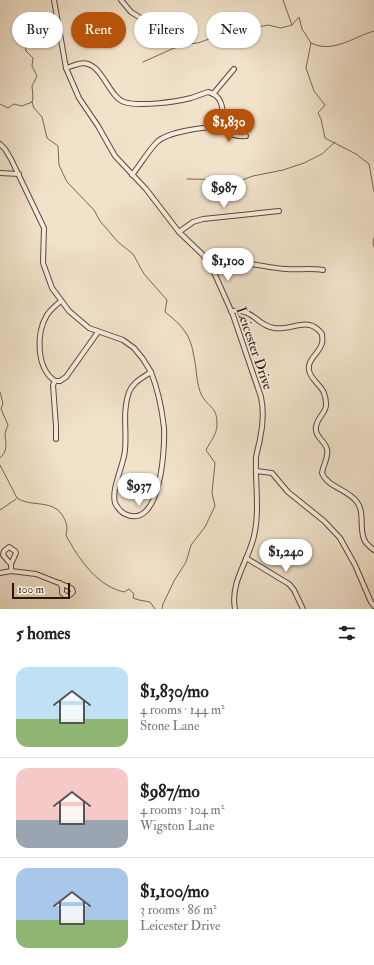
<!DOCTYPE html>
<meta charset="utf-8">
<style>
body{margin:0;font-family:"IM FELL Double Pica",serif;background:#f6f6f6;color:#202124;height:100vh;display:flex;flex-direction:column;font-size:15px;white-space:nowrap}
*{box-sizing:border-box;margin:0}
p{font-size:13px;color:#757577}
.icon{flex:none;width:22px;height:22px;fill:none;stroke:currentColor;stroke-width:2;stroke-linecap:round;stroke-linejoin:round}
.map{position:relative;height:609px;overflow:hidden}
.sheet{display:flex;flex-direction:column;background:#fff;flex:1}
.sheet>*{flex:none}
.top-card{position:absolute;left:12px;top:12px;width:350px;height:36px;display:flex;gap:8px}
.scale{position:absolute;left:12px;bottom:10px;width:58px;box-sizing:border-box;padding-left:4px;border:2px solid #29150c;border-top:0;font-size:11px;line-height:14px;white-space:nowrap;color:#29150c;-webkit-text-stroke:3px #f6ecdd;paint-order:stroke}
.price{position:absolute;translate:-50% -34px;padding:0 9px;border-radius:14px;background:#fff;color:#222;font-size:13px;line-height:26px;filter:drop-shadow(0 1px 2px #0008)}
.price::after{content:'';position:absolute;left:50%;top:24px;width:12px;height:9px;margin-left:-6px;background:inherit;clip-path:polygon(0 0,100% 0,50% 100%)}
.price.current{background:#b45309;color:#fff}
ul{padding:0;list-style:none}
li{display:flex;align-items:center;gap:12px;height:100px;padding:0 16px}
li+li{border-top:1px solid #e0e0e0}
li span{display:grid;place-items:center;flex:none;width:112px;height:80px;border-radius:12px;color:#555}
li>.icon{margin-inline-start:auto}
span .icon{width:48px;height:48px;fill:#fffc;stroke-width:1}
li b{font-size:17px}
h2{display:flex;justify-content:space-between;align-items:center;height:48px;padding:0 16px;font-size:17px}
.pill{padding:0 14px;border-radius:18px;background:#fff;box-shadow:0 1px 3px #0004;font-size:14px;line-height:36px}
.pill.current{background:#b45309;color:#fff}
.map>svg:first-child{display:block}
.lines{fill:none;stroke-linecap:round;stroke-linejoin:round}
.stream{stroke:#786657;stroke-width:1}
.street-casing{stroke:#5b483c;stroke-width:6}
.street{stroke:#f6ecdd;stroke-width:4}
.labels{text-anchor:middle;stroke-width:3.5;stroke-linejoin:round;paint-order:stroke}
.street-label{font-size:14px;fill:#29150c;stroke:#f6ecdd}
</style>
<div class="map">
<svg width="374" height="609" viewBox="0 0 374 609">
<rect width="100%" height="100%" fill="#f1e2ca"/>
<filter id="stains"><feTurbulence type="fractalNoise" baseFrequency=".005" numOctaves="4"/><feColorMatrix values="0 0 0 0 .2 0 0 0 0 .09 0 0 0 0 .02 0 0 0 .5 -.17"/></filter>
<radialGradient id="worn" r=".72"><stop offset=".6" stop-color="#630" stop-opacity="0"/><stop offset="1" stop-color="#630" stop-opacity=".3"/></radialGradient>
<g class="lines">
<!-- stream -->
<g class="stream">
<path d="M 283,0 L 292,25 L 299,17 L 302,29 L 311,43 L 306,68 L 314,91 L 325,105 L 318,113 L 321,119 L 325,138 L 356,154 L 369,164 L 374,192"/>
<path d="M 19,20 L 22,25 L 21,32 L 24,37 L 26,51 L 33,58 L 32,66 L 37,76 L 32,86 L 33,97 L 32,102 L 34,108 L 42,117 L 47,138 L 58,146 L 59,165 L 67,182 L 94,210 L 100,221 L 118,242 L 133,254 L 144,274 L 167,300 L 165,312 C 182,325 191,335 194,357 C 197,370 196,384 202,396 C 210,409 217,406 217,425 C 217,434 210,442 206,450 L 215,463 L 212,493 L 215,506 L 205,527 L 191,545 L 186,562 L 174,581 L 163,604 L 162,609"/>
<path d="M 311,43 C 333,54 353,37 374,31"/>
<path d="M 143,62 L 172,49 L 186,44 L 198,43 L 223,34 L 268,25 L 281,28 L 292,25"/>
<path d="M 0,104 L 8,108 L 14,104 L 22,106 L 32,102"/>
<path d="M 187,179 L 242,180 L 253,176 L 283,170 L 304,163 L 322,154 L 335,142"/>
<path d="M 374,238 L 373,242 L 374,247"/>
<path d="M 0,392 L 3,403 L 1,409 L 8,425 C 7,428 5,432 5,435 C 6,444 8,451 0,458"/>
<path d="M 0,465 L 17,498 C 28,506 47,501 58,510 C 63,515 67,522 67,529 C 67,530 66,534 66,535 C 67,539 71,543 72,546 C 84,566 101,587 124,592 L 129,589 L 134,594 L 133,598 L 139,600 L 150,602 L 155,609"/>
<path d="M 0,510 L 16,499"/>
</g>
<defs>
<g id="street">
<path d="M 54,0 L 66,68 L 79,98 L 98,126 L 115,156 L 146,189 L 179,232 L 203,255 L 212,268 L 233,315 L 261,397 C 264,411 263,425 260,439 C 259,445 257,451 256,457 C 255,484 260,510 254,536 C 248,562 230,582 235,609"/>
<path d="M 121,0 L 131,12 L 147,22"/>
<path d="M 66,68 C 70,67 74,65 78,64 C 101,57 107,96 124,102 C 140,107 175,102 191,98 C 197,96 202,94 208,92 C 212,93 217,96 219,99 C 224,107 224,122 217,127 C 203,127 167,132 157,142 C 149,150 140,165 132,175"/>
<path d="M 213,94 L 234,69"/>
<path d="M 217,127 C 227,133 234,137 246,136"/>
<path d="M 0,144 L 5,149 L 11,159 L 44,228 L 43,263 L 52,288 L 69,311 L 89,328 L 123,340 L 134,348 L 143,359 L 151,372"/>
<path d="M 0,173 L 19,174"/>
<path d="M 179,232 L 193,222 L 203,219 L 279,211"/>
<path d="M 214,270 C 244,257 256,267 286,269 C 298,270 310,268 323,270"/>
<path d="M 61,301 C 56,305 51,309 47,315 C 36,333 36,368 55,381 L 60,381 L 66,377 L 98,332"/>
<path d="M 231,311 C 255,309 256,325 274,328 C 293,331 308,315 322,334 C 322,337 323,340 322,343 C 320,353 307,359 309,370 C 310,379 321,385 324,393 C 331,414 318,413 316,427 C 314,436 325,441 327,449 C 329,457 323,465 322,473 C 328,488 348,489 357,502 C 365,513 359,527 364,539 C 365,543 370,547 374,550"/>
<path d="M 151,372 C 158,390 162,409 164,428 C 165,448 161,531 125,514 C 121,512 117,507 115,503 C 111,488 124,465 125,450 C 127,431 122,411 129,392 C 133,382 142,378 151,372 Z"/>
<path d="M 55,381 L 53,385 L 56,426 L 56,439"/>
<path d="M 256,471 L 272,473 L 288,492 L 324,521 L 340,538 L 355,565 L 371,602 L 374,606"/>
<path d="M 246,558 L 289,584 L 294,590 L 303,609"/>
<path d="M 11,571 L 11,564 L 16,553 L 15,551 L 9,547 L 4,551 L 3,555 L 8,561 L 11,564"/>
<path d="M 0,573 L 11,571 L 36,574 L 69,587 L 72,589 L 73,592 C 69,597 66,597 62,593 L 62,587 L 60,583"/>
</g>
</defs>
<!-- street casing -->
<use href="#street" class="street-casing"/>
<!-- street -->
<use href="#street" class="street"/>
</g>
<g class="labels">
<!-- street labels -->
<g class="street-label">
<text transform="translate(255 348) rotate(71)" y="5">Leicester Drive</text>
</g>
</g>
<rect width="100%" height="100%" filter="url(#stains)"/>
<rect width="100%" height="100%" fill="url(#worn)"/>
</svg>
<div class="scale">100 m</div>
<b class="price current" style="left:229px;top:143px">$1,830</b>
<b class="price" style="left:224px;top:209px">$987</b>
<b class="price" style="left:228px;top:282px">$1,100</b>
<b class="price" style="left:139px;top:507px">$937</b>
<b class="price" style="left:286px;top:573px">$1,240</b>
<div class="top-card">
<a class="pill">Buy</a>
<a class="pill current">Rent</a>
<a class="pill">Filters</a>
<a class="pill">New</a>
</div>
</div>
<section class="sheet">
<h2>5 homes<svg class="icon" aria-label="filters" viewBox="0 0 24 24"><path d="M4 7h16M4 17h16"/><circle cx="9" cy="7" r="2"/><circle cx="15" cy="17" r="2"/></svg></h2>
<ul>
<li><span style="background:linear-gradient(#bfe0f5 65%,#8fb573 0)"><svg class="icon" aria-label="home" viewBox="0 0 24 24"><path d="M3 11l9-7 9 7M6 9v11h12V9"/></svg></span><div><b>$1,830/mo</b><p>4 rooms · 144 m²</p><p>Stone Lane</p></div></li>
<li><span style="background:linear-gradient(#f6c9c9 65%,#9aa5b1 0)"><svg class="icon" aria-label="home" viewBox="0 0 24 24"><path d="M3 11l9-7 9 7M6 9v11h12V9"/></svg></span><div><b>$987/mo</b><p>4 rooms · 104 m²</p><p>Wigston Lane</p></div></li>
<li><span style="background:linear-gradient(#a9c7e8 65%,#8fb573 0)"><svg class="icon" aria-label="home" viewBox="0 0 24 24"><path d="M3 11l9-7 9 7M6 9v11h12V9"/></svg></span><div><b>$1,100/mo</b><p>3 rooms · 86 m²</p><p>Leicester Drive</p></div></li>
</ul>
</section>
